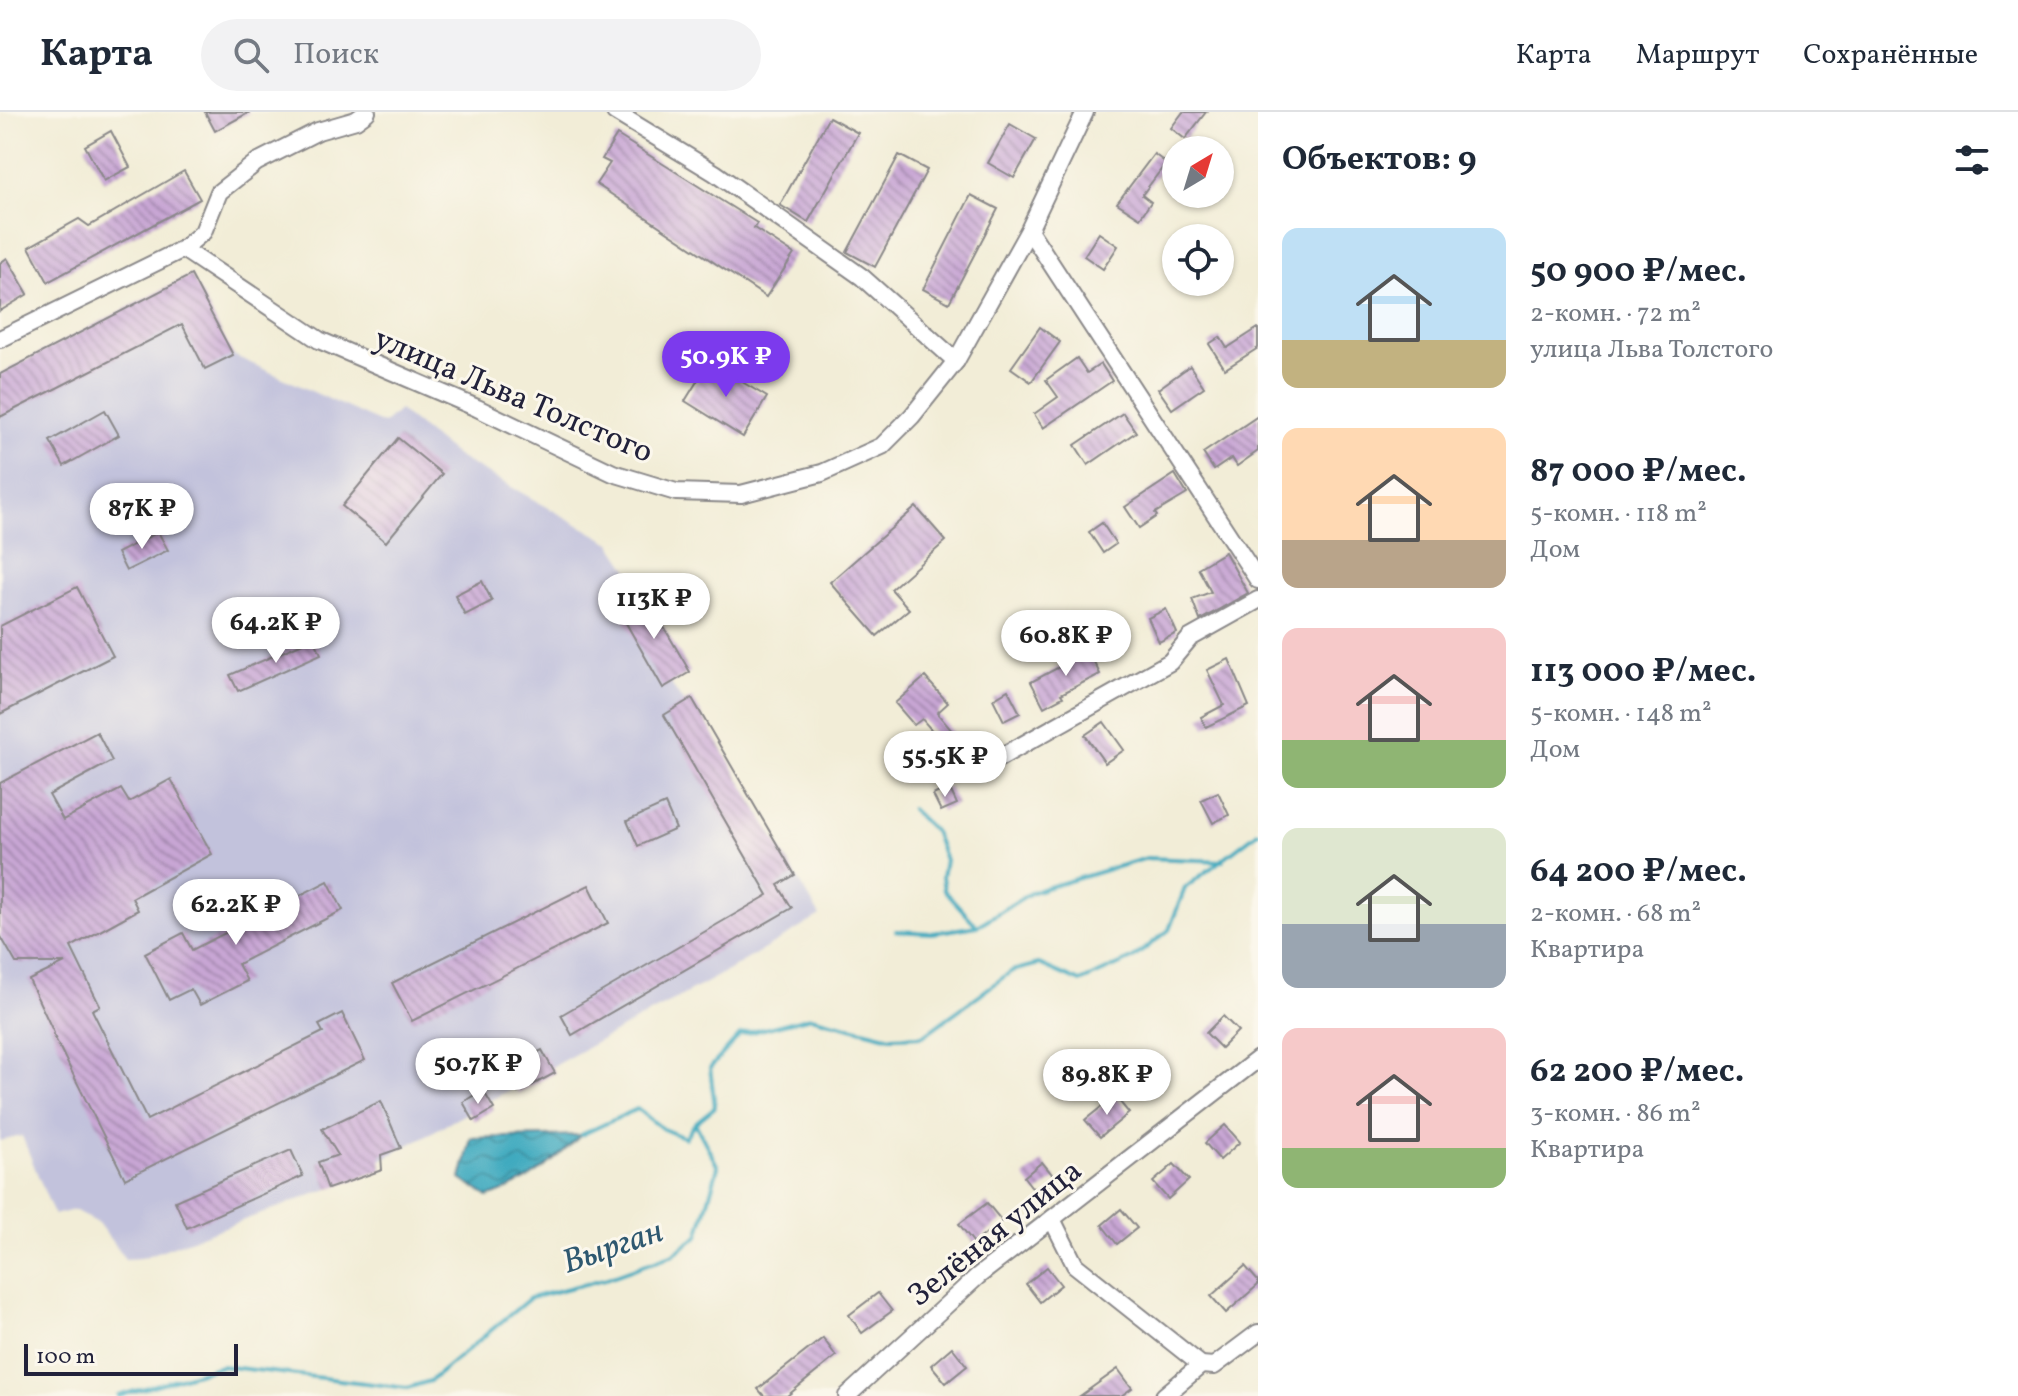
<!DOCTYPE html>
<html lang="ru">
<meta charset="utf-8">
<style>
body{margin:0;font-family:Vollkorn,serif;background:#f2f2f3;color:#1f2937;height:100vh;display:flex;flex-direction:column;font-size:30px;white-space:nowrap}
*{box-sizing:border-box;margin:0}
p{font-size:26px;color:#747a83}
.icon{flex:none;width:44px;height:44px;fill:none;stroke:currentColor;stroke-width:2;stroke-linecap:round;stroke-linejoin:round}
.map{position:relative;flex:1;overflow:hidden}
.drawer{display:flex;flex-direction:column;background:#fff;width:760px}
.drawer>*{flex:none}
.needle{width:52px;rotate:38deg}
.fabs{position:absolute;left:1162px;top:24px;display:grid;gap:16px}
.fabs a{display:grid;place-items:center;width:72px;height:72px;border-radius:50%;background:#fff;box-shadow:0 2px 6px #0004;font-size:40px}
.scale{position:absolute;left:24px;bottom:20px;width:214px;box-sizing:border-box;padding-left:8px;border:4px solid #22223b;border-top:0;font-size:22px;line-height:28px;white-space:nowrap;color:#22223b;-webkit-text-stroke:6px #fbf7ec;paint-order:stroke}
.price{position:absolute;translate:-50% -68px;padding:0 18px;border-radius:28px;background:#fff;color:#222;font-size:26px;line-height:52px;filter:drop-shadow(0 2px 4px #0008)}
.price::after{content:'';position:absolute;left:50%;top:48px;width:24px;height:18px;margin-left:-12px;background:inherit;clip-path:polygon(0 0,100% 0,50% 100%)}
.price.active{background:#7c3aed;color:#fff}
ul{padding:0;list-style:none}
li{display:flex;align-items:center;gap:24px;height:200px;padding:0 24px}
li span{display:grid;place-items:center;flex:none;width:224px;height:160px;border-radius:16px;color:#555}
li>.icon{margin-inline-start:auto}
span .icon{width:96px;height:96px;fill:#fffc;stroke-width:1}
li b{font-size:34px}
h2{display:flex;justify-content:space-between;align-items:center;height:96px;padding:0 24px;font-size:34px}
header{display:flex;align-items:center;gap:48px;box-sizing:border-box;height:112px;padding:0 40px;background:#fff;border-bottom:2px solid #e0e1e3}
header strong{font-size:38px}
nav{display:flex;gap:44px;margin-inline-start:auto;font-size:28px}
.search{width:560px;height:72px;background:#f2f2f3;display:flex;align-items:center;gap:20px;box-sizing:border-box;padding:0 28px;border-radius:44px;color:#747a83;font-size:30px}
main{display:flex;flex:1;min-height:0}
.map>svg:first-child{display:block}
.industrial{fill:#c2c2dc}
.water{fill:url(#water-waves);stroke:#31667d;stroke-width:2}
.lines{fill:none;stroke-linecap:round;stroke-linejoin:round}
.stream{stroke:#40aabf;stroke-width:4}
.building{fill:url(#building-back-hatch)}
.minor-casing{stroke:#8a8889;stroke-width:20}
.minor{stroke:#fff;stroke-width:16}
.labels{text-anchor:middle;stroke-width:6;stroke-linejoin:round;paint-order:stroke}
.street-label{font-size:32px;fill:#22223b;stroke:#fbf7ec}
.water-label{font-size:34px;font-style:italic;fill:#2e5870;stroke:#fbf7ec}
</style>
<header>
<strong>Карта</strong>
<div class="search"><svg class="icon" aria-label="search" viewBox="0 0 24 24"><circle cx="10" cy="10" r="6"/><path d="M15 15l6 6"/></svg>Поиск</div>
<nav><a>Карта</a><a>Маршрут</a><a>Сохранённые</a></nav>
</header>
<main>
<div class="map">
<svg width="1258" height="1284" viewBox="0 0 1258 1284">
<defs>
<pattern id="water-waves" width="16" height="10" patternUnits="userSpaceOnUse" patternTransform="scale(2)"><rect width="16" height="10" fill="#40aabf"/><path d="M0 5q4-4 8 0t8 0" fill="none" stroke="#358a9c"/></pattern>
<pattern id="building-back-hatch" width="6" height="6" patternUnits="userSpaceOnUse" patternTransform="scale(2)"><rect width="6" height="6" fill="#c8a6d4"/><path d="M-1 5l2 2M0 0l6 6M5-1l2 2" fill="none" stroke="#a287ad"/></pattern>
</defs>
<rect width="100%" height="100%" fill="#fbf7ec"/>
<filter id="ink" filterUnits="userSpaceOnUse"><feTurbulence type="fractalNoise" baseFrequency=".0125" numOctaves="2"/><feDisplacementMap in="SourceGraphic" scale="16" xChannelSelector="R" yChannelSelector="G"/><feConvolveMatrix kernelMatrix="1 2 1 2 8 2 1 2 1" color-interpolation-filters="sRGB"/></filter>
<filter id="wash" filterUnits="userSpaceOnUse"><feTurbulence type="fractalNoise" baseFrequency=".006" numOctaves="4" result="noise"/><feDisplacementMap in="SourceGraphic" scale="32" xChannelSelector="R" yChannelSelector="G"/><feGaussianBlur stdDeviation="1.8" result="paint"/><feColorMatrix in="noise" values="0 0 0 0 0 0 0 0 0 0 0 0 0 0 0 0 0 1.4 0 .05"/><feComposite in="paint" operator="in"/></filter>
<g filter="url(#wash)">
<rect width="100%" height="100%" fill="#f2edd7"/>
<!-- industrial -->
<path class="industrial" d="M 191,163 L 233,243 L 383,312 L 399,298 L 458,345 L 611,431 L 644,481 L 690,560 L 671,572 L 684,591 L 692,586 L 820,804 L 729,858 L 328,1077 L 141,1146 L 125,1147 L 98,1111 L 74,1098 L 54,1103 L 22,1024 L 0,1029 L 0,262 Z"/>
<!-- water -->
<path class="water" d="M 581,1023 C 549,1054 530,1070 488,1085 L 461,1067 L 471,1026 Z"/>
<g class="lines">
<!-- stream -->
<g class="stream">
<path d="M 911,697 L 934,719 L 945,748 L 942,765 L 944,778 L 977,814"/>
<path d="M 896,819 L 932,821 L 977,814 L 1032,780 L 1147,746 L 1223,749"/>
<path d="M 581,1023 L 637,997 L 663,1017 L 685,1026 L 695,1011"/>
<path d="M 118,1284 L 221,1254 L 407,1276 L 430,1269 L 530,1186 L 608,1166 L 672,1143 L 698,1124 L 718,1055 L 695,1011 L 715,995 L 710,956 L 740,923 L 811,905 L 891,925 L 923,924 L 1012,859 L 1039,852 L 1080,870 L 1132,847 L 1169,818 L 1185,776 L 1258,720"/>
</g>
</g>
<g id="blocks">
<!-- building -->
<g class="building">
<path d="M 205,0 L 250,0 L 215,19 Z"/>
<path d="M 1183,0 L 1206,0 L 1185,27 L 1171,16 Z"/>
<path d="M 829,5 L 858,21 L 808,110 L 780,93 Z"/>
<path d="M 1010,12 L 1036,27 L 1014,66 L 988,51 Z"/>
<path d="M 111,19 L 130,55 L 104,69 L 85,34 Z"/>
<path d="M 617,23 L 757,111 L 754,116 L 794,142 L 766,185 L 596,72 L 610,51 L 602,47 Z"/>
<path d="M 1154,42 L 1166,51 L 1142,83 L 1151,90 L 1140,106 L 1117,91 Z"/>
<path d="M 899,43 L 927,58 L 875,155 L 847,140 Z"/>
<path d="M 184,59 L 200,87 L 48,170 L 29,135 L 79,107 L 89,114 Z"/>
<path d="M 971,83 L 998,97 L 949,191 L 923,177 Z"/>
<path d="M 1099,121 L 1118,134 L 1103,157 L 1084,144 Z"/>
<path d="M 7,146 L 28,182 L 0,199 L 0,151 Z"/>
<path d="M 191,163 L 233,243 L 205,257 L 182,212 L 0,305 L 0,262 Z"/>
<path d="M 1040,215 L 1060,230 L 1031,270 L 1011,256 Z"/>
<path d="M 1258,216 L 1258,236 L 1225,257 L 1209,232 L 1220,225 L 1227,236 Z"/>
<path d="M 1077,246 L 1087,261 L 1101,252 L 1112,269 L 1043,316 L 1034,302 L 1058,285 L 1046,268 Z"/>
<path d="M 709,250 L 767,285 L 743,325 L 685,289 Z"/>
<path d="M 1190,254 L 1204,275 L 1172,297 L 1158,277 Z"/>
<path d="M 105,298 L 119,323 L 64,354 L 50,329 Z"/>
<path d="M 1123,301 L 1136,320 L 1088,353 L 1075,333 Z"/>
<path d="M 1258,304 L 1258,339 L 1237,354 L 1232,346 L 1214,358 L 1203,341 Z"/>
<path d="M 398,326 L 442,362 L 386,430 L 342,394 Z"/>
<path d="M 1175,362 L 1187,382 L 1155,401 L 1157,404 L 1139,416 L 1125,395 Z"/>
<path d="M 916,395 L 946,429 L 891,477 L 909,497 L 877,524 L 830,470 Z"/>
<path d="M 1102,411 L 1116,432 L 1103,441 L 1089,420 Z"/>
<path d="M 158,420 L 168,438 L 126,459 L 117,441 Z"/>
<path d="M 1225,440 L 1248,481 L 1200,508 L 1192,487 L 1211,480 L 1198,456 Z"/>
<path d="M 482,469 L 492,489 L 465,503 L 455,483 Z"/>
<path d="M 77,475 L 113,544 L 0,602 L 0,514 Z"/>
<path d="M 644,481 L 690,560 L 663,576 L 618,497 Z"/>
<path d="M 1166,497 L 1177,521 L 1159,530 L 1148,506 Z"/>
<path d="M 314,526 L 321,542 L 238,579 L 230,563 Z"/>
<path d="M 1087,536 L 1100,562 L 1061,582 L 1063,585 L 1044,595 L 1031,570 L 1067,551 L 1065,548 Z"/>
<path d="M 1229,547 L 1249,594 L 1206,615 L 1201,605 L 1224,593 L 1207,558 Z"/>
<path d="M 925,565 L 948,591 L 937,601 L 953,620 L 941,629 L 922,607 L 914,613 L 895,591 Z"/>
<path d="M 1008,578 L 1020,601 L 1004,609 L 993,587 Z"/>
<path d="M 692,586 L 795,763 L 778,773 L 792,796 L 572,923 L 561,903 L 768,783 L 664,603 Z"/>
<path d="M 1104,610 L 1124,638 L 1105,651 L 1085,623 Z"/>
<path d="M 97,620 L 112,649 L 49,683 L 63,708 L 121,677 L 129,690 L 171,667 L 212,742 L 132,786 L 138,798 L 71,835 L 100,894 L 92,898 L 147,1008 L 323,920 L 319,913 L 342,901 L 365,948 L 125,1067 L 53,922 L 54,921 L 29,868 L 65,851 L 16,851 L 0,823 L 0,671 Z"/>
<path d="M 949,675 L 957,692 L 941,699 L 933,683 Z"/>
<path d="M 1218,680 L 1229,703 L 1213,711 L 1201,688 Z"/>
<path d="M 665,692 L 676,717 L 638,734 L 627,709 Z"/>
<path d="M 328,769 L 343,798 L 238,852 L 247,869 L 200,893 L 191,877 L 169,888 L 145,841 L 183,821 L 192,838 Z"/>
<path d="M 589,773 L 608,811 L 412,909 L 392,871 Z"/>
<path d="M 1223,904 L 1238,919 L 1221,936 L 1206,921 Z"/>
<path d="M 542,938 L 555,961 L 518,981 L 505,957 Z"/>
<path d="M 483,978 L 494,997 L 474,1009 L 463,990 Z"/>
<path d="M 1115,984 L 1129,1001 L 1100,1025 L 1085,1008 Z"/>
<path d="M 381,989 L 401,1036 L 381,1043 L 382,1058 L 328,1077 L 318,1050 L 338,1043 L 322,1017 Z"/>
<path d="M 1225,1013 L 1240,1030 L 1220,1048 L 1205,1031 Z"/>
<path d="M 291,1038 L 303,1064 L 187,1116 L 175,1089 Z"/>
<path d="M 1042,1050 L 1056,1067 L 1037,1082 L 1024,1065 Z"/>
<path d="M 1174,1052 L 1189,1068 L 1168,1087 L 1153,1070 Z"/>
<path d="M 987,1091 L 1002,1109 L 974,1131 L 959,1112 Z"/>
<path d="M 1121,1097 L 1137,1116 L 1117,1132 L 1102,1113 Z"/>
<path d="M 1245,1154 L 1258,1169 L 1258,1173 L 1226,1201 L 1211,1184 Z"/>
<path d="M 1047,1155 L 1061,1173 L 1040,1190 L 1026,1172 Z"/>
<path d="M 878,1181 L 892,1199 L 862,1221 L 849,1203 Z"/>
<path d="M 823,1226 L 836,1244 L 787,1284 L 764,1284 L 758,1277 Z"/>
<path d="M 952,1235 L 967,1254 L 946,1271 L 931,1253 Z"/>
<path d="M 1118,1257 L 1132,1276 L 1121,1284 L 1080,1284 Z"/>
</g>
</g>
</g>
<g filter="url(#ink)">
<use href="#blocks" fill-opacity="0" stroke="#8a8889" stroke-width="2"/>
<g class="lines">
<defs>
<g id="minor">
<path d="M 615,0 L 715,61 L 862,165 L 956,249"/>
<path d="M 1029,118 L 1258,468"/>
<path d="M 183,137 L 319,228 L 477,296 L 613,361 L 676,380 L 741,382 L 822,361 L 882,334 L 912,304 L 956,249 L 1029,118 L 1085,0"/>
<path d="M 0,227 L 183,137 L 203,120 L 219,80 L 257,50 L 318,19 L 356,8 L 367,0"/>
<path d="M 976,659 L 1170,550 L 1190,526 L 1258,488"/>
<path d="M 1052,1107 L 1075,1153 L 1201,1253 L 1214,1254 L 1258,1221"/>
<path d="M 847,1284 L 978,1164 L 1258,947"/>
<path d="M 1164,1284 L 1201,1253"/>
</g>
</defs>
<!-- minor casing -->
<use href="#minor" class="minor-casing"/>
<!-- minor -->
<use href="#minor" class="minor"/>
</g>
</g>
<g class="labels">
<!-- street labels -->
<g class="street-label">
<text transform="translate(514 282) rotate(23)" y="11">улица Льва Толстого</text>
<text transform="translate(994 1120) rotate(-39)" y="11">Зелёная улица</text>
</g>
<!-- water labels -->
<g class="water-label">
<text transform="translate(612 1133) rotate(-19)" y="12">Вырган</text>
</g>
</g>
</svg>
<div class="fabs">
<a><svg class="needle" viewBox="-14 -14 28 28"><path d="M0-13l5 13h-10z" fill="#e53935"/><path d="M0 13l5-13h-10z" fill="#747a83"/></svg></a>
<a><svg class="icon" aria-label="locate" viewBox="0 0 24 24"><circle cx="12" cy="12" r="6"/><path d="M12 2v4M12 18v4M2 12h4M18 12h4"/></svg></a>
</div>
<div class="scale">100 m</div>
<b class="price active" style="left:726px;top:287px">50.9K ₽</b>
<b class="price" style="left:142px;top:439px">87K ₽</b>
<b class="price" style="left:654px;top:529px">113K ₽</b>
<b class="price" style="left:276px;top:553px">64.2K ₽</b>
<b class="price" style="left:1066px;top:566px">60.8K ₽</b>
<b class="price" style="left:945px;top:687px">55.5K ₽</b>
<b class="price" style="left:236px;top:835px">62.2K ₽</b>
<b class="price" style="left:478px;top:994px">50.7K ₽</b>
<b class="price" style="left:1107px;top:1005px">89.8K ₽</b>
</div>
<section class="drawer">
<h2>Объектов: 9<svg class="icon" aria-label="filters" viewBox="0 0 24 24"><path d="M4 7h16M4 17h16"/><circle cx="9" cy="7" r="2"/><circle cx="15" cy="17" r="2"/></svg></h2>
<ul>
<li><span style="background:linear-gradient(#bfe0f5 70%,#c2b280 0)"><svg class="icon" aria-label="home" viewBox="0 0 24 24"><path d="M3 11l9-7 9 7M6 9v11h12V9"/></svg></span><div><b>50 900 ₽/мес.</b><p>2-комн. · 72 m²</p><p>улица Льва Толстого</p></div></li>
<li><span style="background:linear-gradient(#ffd9b3 70%,#b9a48a 0)"><svg class="icon" aria-label="home" viewBox="0 0 24 24"><path d="M3 11l9-7 9 7M6 9v11h12V9"/></svg></span><div><b>87 000 ₽/мес.</b><p>5-комн. · 118 m²</p><p>Дом</p></div></li>
<li><span style="background:linear-gradient(#f6c9c9 70%,#8fb573 0)"><svg class="icon" aria-label="home" viewBox="0 0 24 24"><path d="M3 11l9-7 9 7M6 9v11h12V9"/></svg></span><div><b>113 000 ₽/мес.</b><p>5-комн. · 148 m²</p><p>Дом</p></div></li>
<li><span style="background:linear-gradient(#dfe7d0 60%,#9aa5b1 0)"><svg class="icon" aria-label="home" viewBox="0 0 24 24"><path d="M3 11l9-7 9 7M6 9v11h12V9"/></svg></span><div><b>64 200 ₽/мес.</b><p>2-комн. · 68 m²</p><p>Квартира</p></div></li>
<li><span style="background:linear-gradient(#f6c9c9 75%,#8fb573 0)"><svg class="icon" aria-label="home" viewBox="0 0 24 24"><path d="M3 11l9-7 9 7M6 9v11h12V9"/></svg></span><div><b>62 200 ₽/мес.</b><p>3-комн. · 86 m²</p><p>Квартира</p></div></li>
</ul>
</section>
</main>
